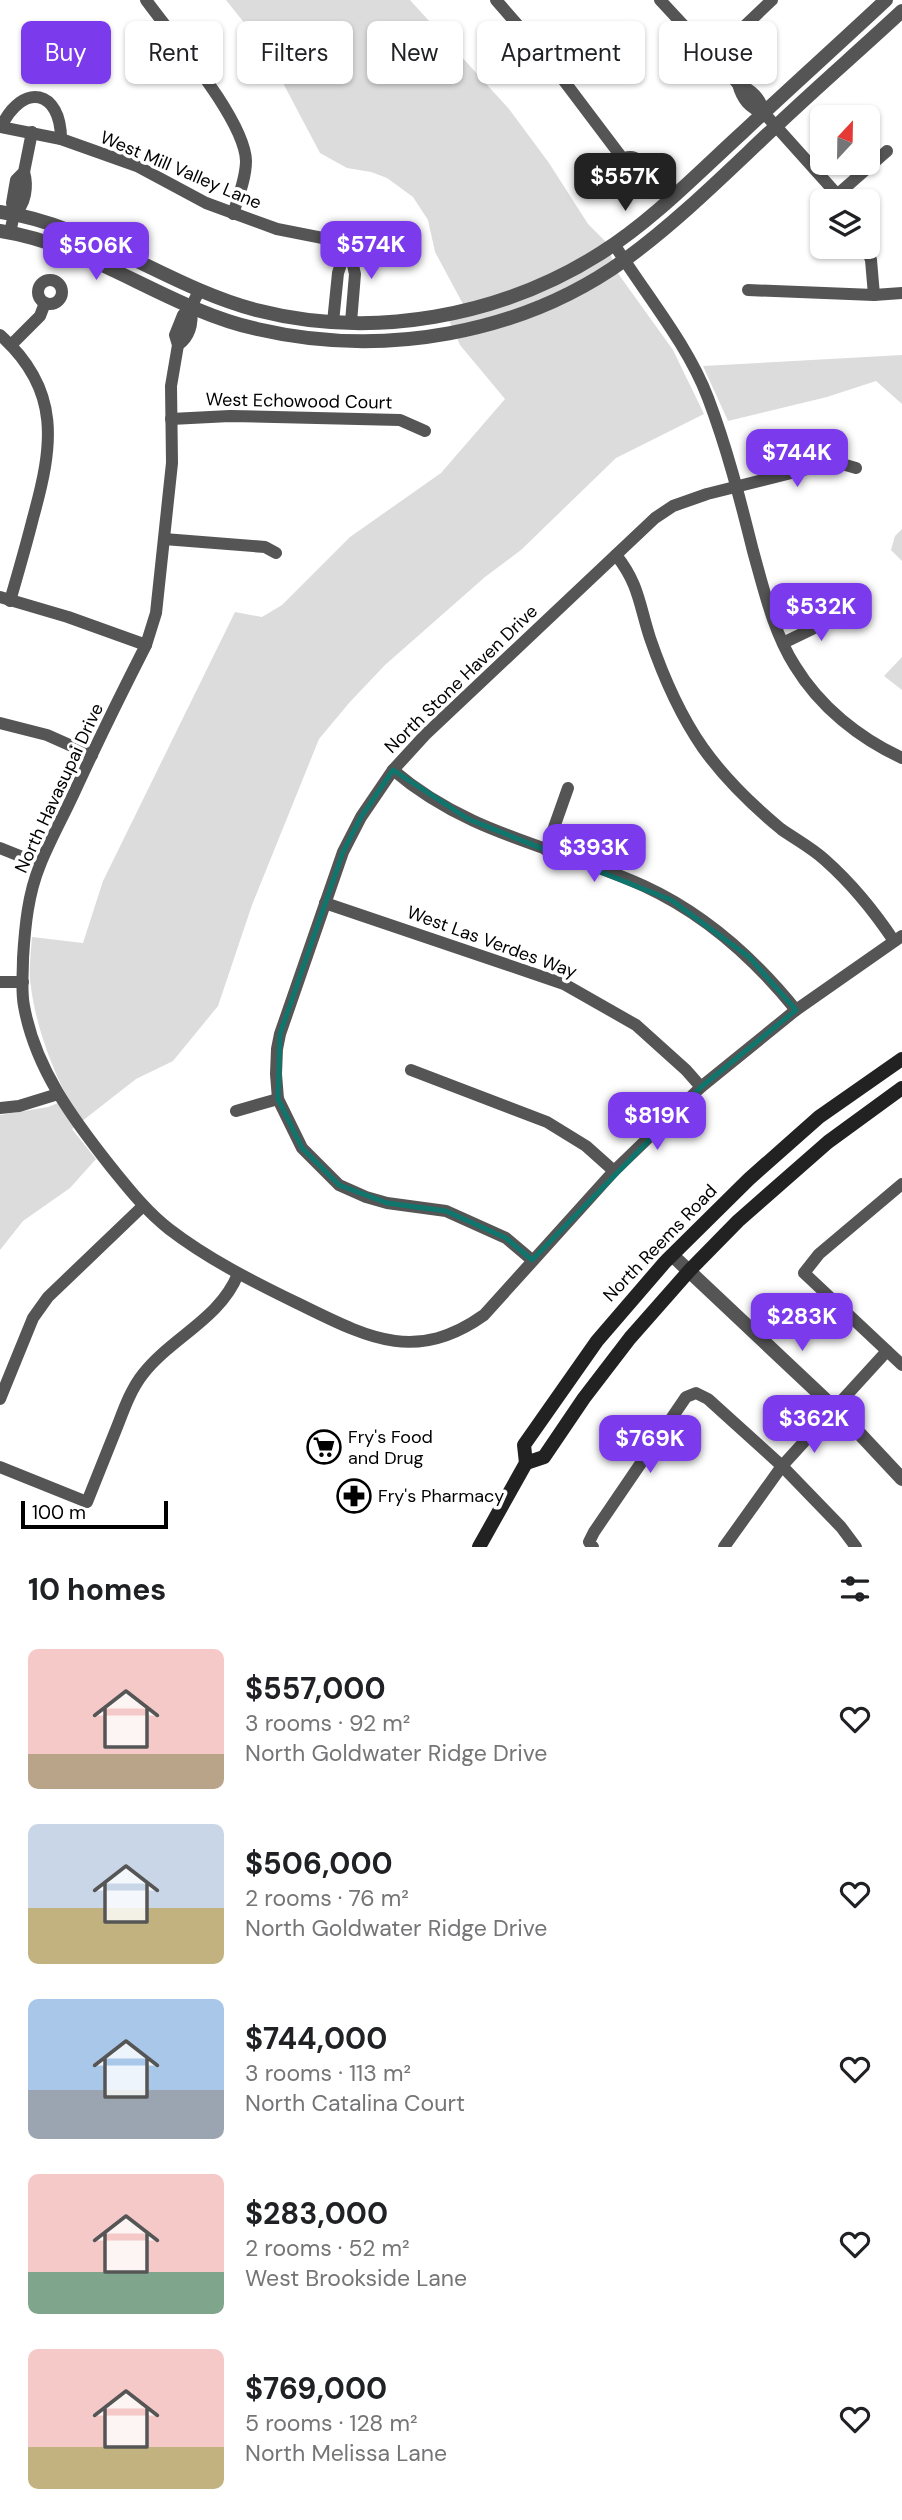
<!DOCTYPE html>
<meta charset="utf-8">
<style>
body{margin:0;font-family:"DM Sans",sans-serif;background:#f2f2f2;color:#202124;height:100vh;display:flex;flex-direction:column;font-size:26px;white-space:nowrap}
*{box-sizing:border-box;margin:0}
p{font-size:23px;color:#757577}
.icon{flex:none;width:38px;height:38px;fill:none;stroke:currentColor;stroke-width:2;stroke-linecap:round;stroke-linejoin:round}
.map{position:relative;height:1547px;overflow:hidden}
.drawer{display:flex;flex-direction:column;background:#fff;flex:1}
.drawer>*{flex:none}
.guide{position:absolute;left:21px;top:21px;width:861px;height:63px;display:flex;gap:14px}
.needle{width:46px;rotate:22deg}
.controls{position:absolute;left:810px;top:105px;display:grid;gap:14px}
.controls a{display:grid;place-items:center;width:70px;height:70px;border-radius:10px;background:#fff;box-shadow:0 2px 5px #0004;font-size:35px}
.scale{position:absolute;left:21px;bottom:18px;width:147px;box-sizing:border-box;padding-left:7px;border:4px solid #000;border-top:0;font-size:19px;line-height:24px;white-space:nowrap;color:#000;-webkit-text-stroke:5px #fff;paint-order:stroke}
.price{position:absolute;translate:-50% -60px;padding:0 16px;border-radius:14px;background:#7c3aed;color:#fff;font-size:23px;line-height:46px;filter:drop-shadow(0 2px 4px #0008)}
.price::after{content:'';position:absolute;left:50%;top:42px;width:21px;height:16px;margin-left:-10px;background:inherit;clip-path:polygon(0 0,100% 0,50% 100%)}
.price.current{background:#222;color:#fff}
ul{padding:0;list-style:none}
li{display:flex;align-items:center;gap:21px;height:175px;padding:0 28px}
li span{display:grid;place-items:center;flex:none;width:196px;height:140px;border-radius:10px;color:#555}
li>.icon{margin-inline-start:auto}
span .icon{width:84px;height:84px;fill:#fffc;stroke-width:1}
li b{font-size:30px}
h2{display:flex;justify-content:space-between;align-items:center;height:84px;padding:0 28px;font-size:30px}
.pill{padding:0 24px;border-radius:10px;background:#fff;box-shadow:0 2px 5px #0004;font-size:24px;line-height:63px}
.pill.current{background:#7c3aed;color:#fff}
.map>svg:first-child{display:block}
.green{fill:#dcdcdc}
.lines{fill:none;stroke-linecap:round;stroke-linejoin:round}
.minor{stroke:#555;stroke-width:12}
.tertiary{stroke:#555;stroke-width:14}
.secondary{stroke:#222;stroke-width:14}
.marked{fill:none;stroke:#0f766e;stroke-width:5;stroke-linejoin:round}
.labels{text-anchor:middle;stroke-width:7;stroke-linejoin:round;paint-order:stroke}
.street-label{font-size:18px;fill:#000;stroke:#fff}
.poi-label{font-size:18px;fill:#000;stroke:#fff;text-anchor:start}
</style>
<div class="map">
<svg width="902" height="1547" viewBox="0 0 902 1547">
<rect width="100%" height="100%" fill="#fff"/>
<!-- green -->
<g class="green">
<path d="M 226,0 L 410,0 L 509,109 L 549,163 L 588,224 L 606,242 L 617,272 L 673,350 L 704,414 L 616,458 L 521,550 L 485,577 L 385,665 L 349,703 L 319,739 L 252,905 L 218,1006 L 173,1061 L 136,1079 L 72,1129 L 96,1159 L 70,1188 L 23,1221 L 0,1250 L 0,1115 L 48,1107 L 68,1099 C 49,1061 35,1023 30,980 C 29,966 31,951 32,937 L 83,943 L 103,881 L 235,612 L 262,617 L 282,605 L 350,537 L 441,473 L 505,399 L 460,345 L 444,309 L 463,304 L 435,252 L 428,220 L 413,197 L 387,178 L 371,172 L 347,168 L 320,153 L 265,49 Z"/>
<path d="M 902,355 L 902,404 L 876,381 L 827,397 L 728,421 L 703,366 Z"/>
<path d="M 902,529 L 902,561 L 891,550 L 895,536 Z"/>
<path d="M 902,657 L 902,690 L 884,676 Z"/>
</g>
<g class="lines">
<!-- minor -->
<g class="minor">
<path d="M 146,0 C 172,36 245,120 246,161 C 246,178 238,198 233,214"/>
<path d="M 496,0 L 549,61 L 623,159"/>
<path d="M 660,0 L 738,84 C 752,90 760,97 764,113 L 843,201"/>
<path d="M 712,57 L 772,0"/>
<path d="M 738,84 C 742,99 749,108 764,113"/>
<path d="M 0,127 L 61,139 L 137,166 L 206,203 L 277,229 L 348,243"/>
<path d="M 1,127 C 23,81 61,90 61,139"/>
<circle cx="630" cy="169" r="12"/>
<path d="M 838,194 L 887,151"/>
<path d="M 14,214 C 26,204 28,186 24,172"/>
<path d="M 10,233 L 14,214 L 12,203 L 16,180 L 24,172 L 32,132"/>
<path d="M 348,243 L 355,274 L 351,322"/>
<path d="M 614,244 C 645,294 687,343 708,398 C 727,448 740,499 753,551 C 764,590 773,631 795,666 C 820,707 859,738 902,758"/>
<path d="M 866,247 L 871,260 L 874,295"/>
<circle cx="50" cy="292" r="12"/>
<path d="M 748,290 L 874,295 L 902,293"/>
<path d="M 199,291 L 191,307 L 183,315 L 175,335 L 178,345 L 171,386 L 172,463 L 156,613 L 146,645 C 121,694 97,743 74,793 C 63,817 50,840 40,865 C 28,894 25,926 23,958 C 23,973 21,991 24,1006 C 35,1068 73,1119 111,1167 C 129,1189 146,1211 169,1229 C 208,1259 252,1281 297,1303 C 365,1336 414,1365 484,1315 L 614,1171 L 701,1087 L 796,1010 L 902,936"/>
<path d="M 333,322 L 338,273 L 348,243"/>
<path d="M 0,335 C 62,390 53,446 33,518 C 26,546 18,573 10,601"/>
<path d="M 11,345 L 40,316 L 45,303"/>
<path d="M 178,345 C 191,336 193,322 191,307"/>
<path d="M 171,419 L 230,416 L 400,420 L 425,431"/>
<path d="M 164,539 L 265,547 L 276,553"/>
<path d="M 616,555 C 639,584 639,604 650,638 C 663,676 680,715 703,748 C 725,779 752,805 781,829 C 795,839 812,848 825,860 C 852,884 874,911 894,941"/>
<path d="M 0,597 L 68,617 L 146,645"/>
<path d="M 783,643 L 845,613"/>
<path d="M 0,723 L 47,735 L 92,755"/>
<path d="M 393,770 C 470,836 556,846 644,886 C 705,914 754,958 796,1010"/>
<path d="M 0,848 L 40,864"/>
<path d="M 546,850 L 568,788"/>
<path d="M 325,903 L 564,984 L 636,1025 L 686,1070 L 701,1087"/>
<path d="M 0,982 L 23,982"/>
<path d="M 411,1070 L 547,1122 L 586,1146 L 614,1171"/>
<path d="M 0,1108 L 19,1106 L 58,1094"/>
<path d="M 236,1111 L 278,1099"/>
<path d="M 902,1184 L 819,1254 L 804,1273 L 902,1365"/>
<path d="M 532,1260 L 506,1238 L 446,1211 L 387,1203 L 366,1197 L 339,1185 L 302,1148 L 278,1099 L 276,1074 L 277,1049 L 280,1034 L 343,852 L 361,817 L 393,770 L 425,735 L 655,518 L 673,506 L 707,494 L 835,462 L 856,468"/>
<path d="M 0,1399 L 33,1318 L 48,1297 L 143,1206"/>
<path d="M 0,1467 L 87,1502 C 97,1477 107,1452 117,1427 C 124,1409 131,1389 143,1374 C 172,1337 220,1319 238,1274"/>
<path d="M 593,1547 L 589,1542 L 594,1532 L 686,1397 L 696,1393 L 708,1399 L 782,1466 L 841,1527 L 856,1547"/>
<path d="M 724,1547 L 782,1466 L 887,1351"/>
</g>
<!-- tertiary -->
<g class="tertiary">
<path d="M 0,212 C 90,224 168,287 256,310 C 373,340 500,317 601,253 C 653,220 697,174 742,133 C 790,88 839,44 886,0"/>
<path d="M 0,231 C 92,245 167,309 257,329 C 382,358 521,335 626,259 C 678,221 725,174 773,129 C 815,89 859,51 902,11"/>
<path d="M 672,1255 L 844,1417 L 902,1479"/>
</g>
<!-- secondary -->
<g class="secondary">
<path d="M 526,1463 L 544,1457 L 584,1398 L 630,1338 L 689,1271 L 738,1221 L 828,1142 L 902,1088"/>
<path d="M 479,1547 L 526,1463 L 524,1445 L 597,1341 L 665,1262 L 749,1179 L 819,1117 L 902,1059"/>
</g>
</g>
<!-- marked area -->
<path class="marked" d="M 393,770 L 468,819 L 671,900 L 749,957 L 796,1010 L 701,1087 L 532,1260 L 506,1238 L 446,1211 L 387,1203 L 339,1185 L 302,1148 L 278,1099 L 280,1034 L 343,852 L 361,817 Z"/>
<!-- icons -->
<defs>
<symbol id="supermarket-ring" viewBox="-11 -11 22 22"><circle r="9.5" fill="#fff" stroke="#000" stroke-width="1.5"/><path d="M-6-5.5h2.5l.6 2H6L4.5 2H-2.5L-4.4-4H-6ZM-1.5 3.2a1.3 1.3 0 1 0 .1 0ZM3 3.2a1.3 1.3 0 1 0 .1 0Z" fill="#000"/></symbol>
<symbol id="pharmacy-ring" viewBox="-11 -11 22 22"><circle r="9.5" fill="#fff" stroke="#000" stroke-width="1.5"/><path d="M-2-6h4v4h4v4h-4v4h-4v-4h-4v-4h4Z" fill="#000"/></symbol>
</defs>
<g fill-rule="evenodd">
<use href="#supermarket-ring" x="305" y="1428" width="38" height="38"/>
<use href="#pharmacy-ring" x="335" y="1477" width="38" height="38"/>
</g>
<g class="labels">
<!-- street labels -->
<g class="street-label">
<text transform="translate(181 170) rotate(23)" y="6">West Mill Valley Lane</text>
<text transform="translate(299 401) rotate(1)" y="6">West Echowood Court</text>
<text transform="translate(461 679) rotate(-44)" y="6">North Stone Haven Drive</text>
<text transform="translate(59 788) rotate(-65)" y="6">North Havasupai Drive</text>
<text transform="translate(492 942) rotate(20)" y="6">West Las Verdes Way</text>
<text transform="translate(660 1243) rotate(-46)" y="6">North Reems Road</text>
</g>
<!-- poi labels -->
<g class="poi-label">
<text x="348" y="1443">Fry's Food<tspan x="348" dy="21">and Drug</tspan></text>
<text x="378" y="1502">Fry's Pharmacy</text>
</g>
</g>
</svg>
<div class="controls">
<a><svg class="needle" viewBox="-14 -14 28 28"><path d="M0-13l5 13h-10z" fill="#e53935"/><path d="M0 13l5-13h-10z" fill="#757577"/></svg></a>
<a><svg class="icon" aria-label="layers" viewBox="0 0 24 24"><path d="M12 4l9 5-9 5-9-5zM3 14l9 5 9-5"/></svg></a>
</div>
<div class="scale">100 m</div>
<b class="price current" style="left:625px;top:213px">$557K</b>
<b class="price" style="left:371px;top:281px">$574K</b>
<b class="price" style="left:96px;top:282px">$506K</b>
<b class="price" style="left:797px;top:489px">$744K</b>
<b class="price" style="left:821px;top:643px">$532K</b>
<b class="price" style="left:594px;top:884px">$393K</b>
<b class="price" style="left:657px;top:1152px">$819K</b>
<b class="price" style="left:802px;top:1353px">$283K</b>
<b class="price" style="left:814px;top:1455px">$362K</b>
<b class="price" style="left:650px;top:1475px">$769K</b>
<div class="guide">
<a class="pill current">Buy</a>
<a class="pill">Rent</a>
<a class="pill">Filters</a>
<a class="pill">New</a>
<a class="pill">Apartment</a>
<a class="pill">House</a>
</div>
</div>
<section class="drawer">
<h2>10 homes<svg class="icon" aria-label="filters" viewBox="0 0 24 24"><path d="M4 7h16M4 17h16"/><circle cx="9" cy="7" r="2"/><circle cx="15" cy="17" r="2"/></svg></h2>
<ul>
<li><span style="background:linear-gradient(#f6c9c9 75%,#b9a48a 0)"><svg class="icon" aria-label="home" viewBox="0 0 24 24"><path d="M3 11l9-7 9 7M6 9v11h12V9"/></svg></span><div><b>$557,000</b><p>3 rooms · 92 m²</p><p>North Goldwater Ridge Drive</p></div><svg class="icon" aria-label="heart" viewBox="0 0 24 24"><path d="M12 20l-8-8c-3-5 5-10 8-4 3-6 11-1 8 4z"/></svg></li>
<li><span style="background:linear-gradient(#c9d6e8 60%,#c2b280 0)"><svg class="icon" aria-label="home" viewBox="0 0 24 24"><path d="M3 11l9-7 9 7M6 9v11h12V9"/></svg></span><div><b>$506,000</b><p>2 rooms · 76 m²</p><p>North Goldwater Ridge Drive</p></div><svg class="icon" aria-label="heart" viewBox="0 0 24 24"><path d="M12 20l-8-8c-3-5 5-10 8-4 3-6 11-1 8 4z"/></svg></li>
<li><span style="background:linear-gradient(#a9c7e8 65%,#9aa5b1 0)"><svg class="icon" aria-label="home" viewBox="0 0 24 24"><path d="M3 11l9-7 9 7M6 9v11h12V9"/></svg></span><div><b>$744,000</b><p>3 rooms · 113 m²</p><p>North Catalina Court</p></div><svg class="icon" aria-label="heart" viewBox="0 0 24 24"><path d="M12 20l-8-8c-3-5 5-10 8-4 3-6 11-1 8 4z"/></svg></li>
<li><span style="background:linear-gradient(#f6c9c9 70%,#7fa58c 0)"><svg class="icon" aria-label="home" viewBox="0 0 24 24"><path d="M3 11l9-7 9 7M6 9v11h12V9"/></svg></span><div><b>$283,000</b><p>2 rooms · 52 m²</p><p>West Brookside Lane</p></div><svg class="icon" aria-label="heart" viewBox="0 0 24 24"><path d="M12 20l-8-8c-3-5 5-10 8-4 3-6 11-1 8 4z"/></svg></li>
<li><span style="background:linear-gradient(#f6c9c9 70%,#c2b280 0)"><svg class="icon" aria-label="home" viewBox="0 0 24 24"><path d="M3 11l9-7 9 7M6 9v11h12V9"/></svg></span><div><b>$769,000</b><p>5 rooms · 128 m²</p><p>North Melissa Lane</p></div><svg class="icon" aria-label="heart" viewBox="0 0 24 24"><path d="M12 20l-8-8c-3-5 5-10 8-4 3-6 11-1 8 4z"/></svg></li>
</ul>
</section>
